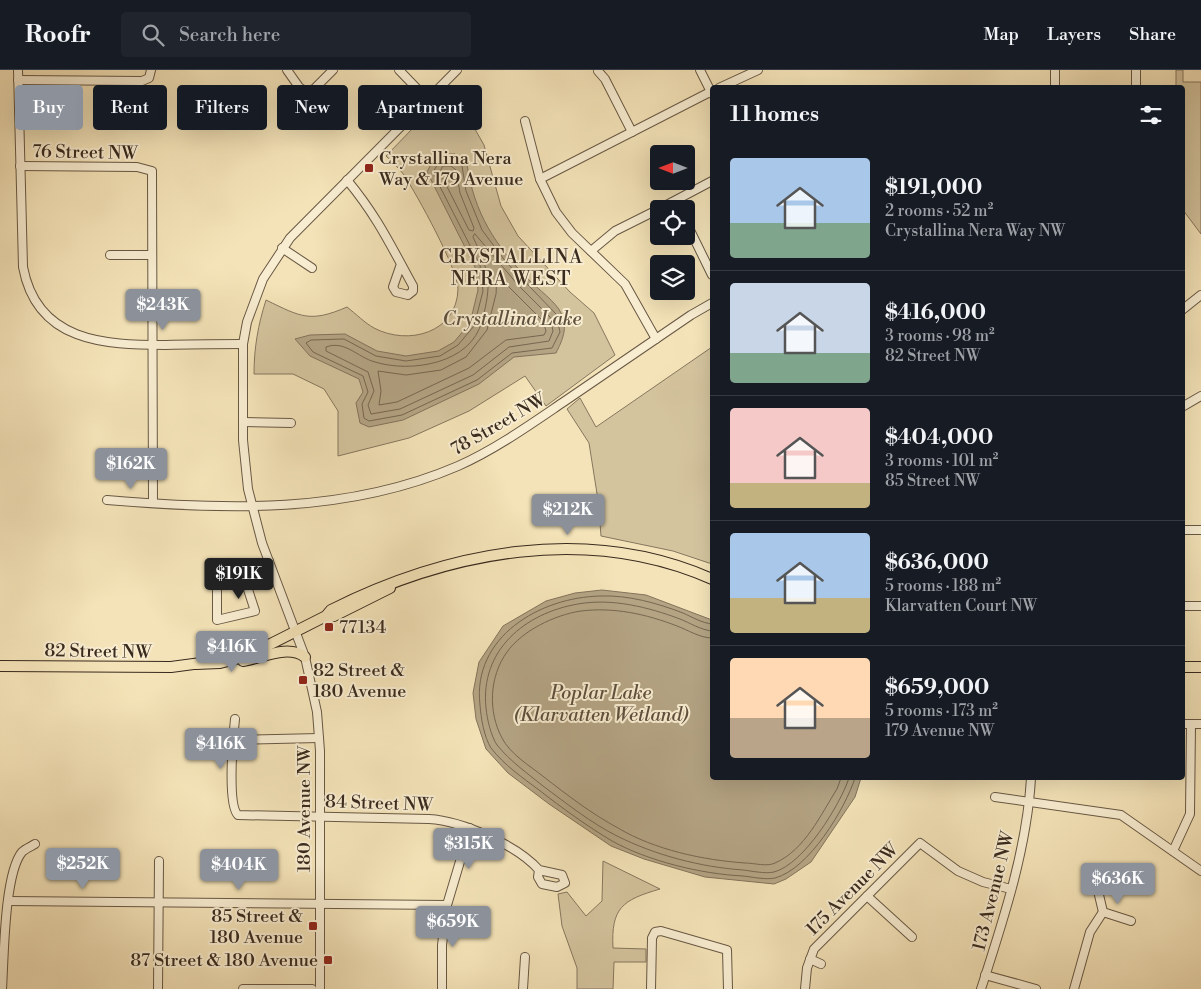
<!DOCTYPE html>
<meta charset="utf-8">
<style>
body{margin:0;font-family:"Libre Bodoni",serif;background:#20242c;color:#f1f3f6;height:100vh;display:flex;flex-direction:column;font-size:19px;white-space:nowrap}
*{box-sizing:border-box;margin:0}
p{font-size:16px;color:#9ea1a6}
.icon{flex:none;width:28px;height:28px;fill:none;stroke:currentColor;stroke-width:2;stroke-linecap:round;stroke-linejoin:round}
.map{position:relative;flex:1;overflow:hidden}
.drawer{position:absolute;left:710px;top:15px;width:475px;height:695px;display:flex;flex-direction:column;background:#171b24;border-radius:5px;box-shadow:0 5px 20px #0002}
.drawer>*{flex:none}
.hud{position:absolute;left:15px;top:15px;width:475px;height:45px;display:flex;gap:10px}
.needle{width:32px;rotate:270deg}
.buttons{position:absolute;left:650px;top:75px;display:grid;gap:10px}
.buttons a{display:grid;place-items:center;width:45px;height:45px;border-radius:5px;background:#171b24;box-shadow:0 5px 20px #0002;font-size:25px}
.price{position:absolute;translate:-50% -42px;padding:0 11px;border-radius:5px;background:#8c9099;color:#fff;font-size:16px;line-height:32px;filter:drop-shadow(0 1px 2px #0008)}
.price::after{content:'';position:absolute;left:50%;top:30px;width:15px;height:11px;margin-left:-8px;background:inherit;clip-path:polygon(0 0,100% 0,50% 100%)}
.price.selected{background:#222;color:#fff}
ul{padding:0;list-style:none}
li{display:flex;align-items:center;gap:15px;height:125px;padding:0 20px}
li+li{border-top:1px solid #363941}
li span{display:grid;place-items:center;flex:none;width:140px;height:100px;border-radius:5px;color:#555}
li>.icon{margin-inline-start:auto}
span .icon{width:60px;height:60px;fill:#fffc;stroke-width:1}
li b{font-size:21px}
h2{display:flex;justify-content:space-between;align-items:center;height:60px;padding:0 20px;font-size:21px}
.chip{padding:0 18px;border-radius:5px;background:#171b24;box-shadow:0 5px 20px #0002;font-size:18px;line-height:45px}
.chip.selected{background:#8c9099;color:#fff}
header{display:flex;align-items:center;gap:30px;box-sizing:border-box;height:70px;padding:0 25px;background:#171b24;border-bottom:1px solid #363941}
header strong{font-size:24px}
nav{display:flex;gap:28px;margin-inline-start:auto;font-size:18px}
.search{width:350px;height:45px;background:#20242c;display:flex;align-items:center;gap:12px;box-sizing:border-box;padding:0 18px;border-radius:5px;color:#9ea1a6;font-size:19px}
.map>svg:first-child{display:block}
.green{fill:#d4c49e;stroke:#86775e}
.water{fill:#b4a484;stroke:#83735b}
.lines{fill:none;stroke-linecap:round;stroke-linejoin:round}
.shore{stroke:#766751;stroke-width:1}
.minor-casing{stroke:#685844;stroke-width:10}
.major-casing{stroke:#392a1e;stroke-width:12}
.minor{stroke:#f8edd1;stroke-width:8}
.major{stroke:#f4e3b8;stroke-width:10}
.poi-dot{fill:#8f2418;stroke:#f8edd1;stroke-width:2}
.labels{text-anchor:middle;stroke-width:4;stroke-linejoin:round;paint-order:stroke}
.street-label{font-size:18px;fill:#392a1e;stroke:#f8edd1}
.poi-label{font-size:18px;fill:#392a1e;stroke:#f8edd1;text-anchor:start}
.neighbourhood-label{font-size:19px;letter-spacing:1px;fill:#392a1e;stroke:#f8edd1}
.water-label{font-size:19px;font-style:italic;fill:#5e4f3d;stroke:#f8edd1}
</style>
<header>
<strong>Roofr</strong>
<div class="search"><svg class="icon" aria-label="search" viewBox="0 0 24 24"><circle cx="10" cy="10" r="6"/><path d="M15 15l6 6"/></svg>Search here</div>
<nav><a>Map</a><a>Layers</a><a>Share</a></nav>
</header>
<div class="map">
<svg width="1201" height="919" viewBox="0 0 1201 919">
<rect width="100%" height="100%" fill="#f4e3b8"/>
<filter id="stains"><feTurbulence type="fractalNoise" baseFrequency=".004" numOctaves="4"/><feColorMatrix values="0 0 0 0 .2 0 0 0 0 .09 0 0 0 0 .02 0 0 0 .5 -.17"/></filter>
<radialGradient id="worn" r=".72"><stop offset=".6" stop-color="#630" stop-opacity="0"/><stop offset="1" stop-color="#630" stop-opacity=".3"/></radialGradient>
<!-- green -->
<g class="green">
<path d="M 1176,0 L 1183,0 L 1183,12 L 1201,12 L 1201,164 L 1183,140 L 1182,18 L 1176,17 Z"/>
<path d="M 445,25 L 468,47 L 484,75 L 501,136 L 518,166 L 570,222 L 594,243 L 615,285 L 546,336 L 525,306 L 469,341 L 409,368 L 338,386 L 338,341 L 324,319 L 293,304 L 254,304 C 254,278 258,255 266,230 C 301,247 310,253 347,237 C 356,244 365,253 374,258 C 408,276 457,263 458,219 C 458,199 417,125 404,105 C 399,98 392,92 386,86 Z"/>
<path d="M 712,277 L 712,494 L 673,481 L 601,466 L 598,430 L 589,373 L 567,339 L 580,328 L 596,357 Z"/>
<path d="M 603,791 L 660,819 C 622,830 611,838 613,878 L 646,879 L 646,892 L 614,892 L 613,919 L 577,919 L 577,898 L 562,856 L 558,824 L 567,822 L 586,846 L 602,831 Z"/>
</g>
<!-- water -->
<g class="water">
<path d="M 436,84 L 455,84 L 467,94 C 474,143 495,175 529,210 C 537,218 557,233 561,243 C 568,258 563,269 556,283 L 514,287 L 479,314 L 403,350 L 369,357 L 360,353 L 356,333 L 363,322 L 359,309 L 310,286 L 295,269 L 310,265 L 345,264 L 377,281 L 406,286 L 438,281 L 454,272 L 470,253 L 478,220 L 475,197 L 427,102 Z"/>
<path d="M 602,520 L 646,525 L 712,550 L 712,708 L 861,708 L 855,727 L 811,792 L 786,809 L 774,814 L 705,807 L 644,789 L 611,776 L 549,734 L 508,703 L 486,679 L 476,649 L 473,623 L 479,592 L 503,556 L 546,531 L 575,523 Z"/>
</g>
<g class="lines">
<!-- shore -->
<g class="shore">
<path d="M 441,89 L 453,89 L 462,96 L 466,121 L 482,160 L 506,192 L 556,244 L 560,262 L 552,278 L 512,283 L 477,310 L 402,345 L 369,351 L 364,348 L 362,334 L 368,322 L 363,306 L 313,282 L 306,273 L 311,270 L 344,269 L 376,286 L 406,291 L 440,286 L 458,275 L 474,256 L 483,221 L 480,195 L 433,103 Z"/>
<path d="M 443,96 L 451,96 L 456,100 L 460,123 L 474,158 L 473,161 L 469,160 L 440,103 Z"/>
<path d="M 475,164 L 518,215 L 550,247 L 553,261 L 549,271 L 509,277 L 473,305 L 400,339 L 371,344 L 368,335 L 374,321 L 368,302 L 326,281 L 326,277 C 345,270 357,287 375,292 C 411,303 471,294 482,251 C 492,213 490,203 473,167 Z"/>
<path d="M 497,205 L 543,251 L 546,261 L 544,265 L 506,270 L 469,298 L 397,332 L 379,335 L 381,321 L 378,301 L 406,305 L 441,300 L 466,287 L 487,260 L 496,224 Z"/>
<path d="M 712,554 C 702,553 692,547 683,543 C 657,533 628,525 601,526 C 540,527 472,567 480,635 C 481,648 484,667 491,678 C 504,695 523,708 539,720 C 562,738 587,756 612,771 C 648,791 701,804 743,806 C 753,807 765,810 775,808 C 809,799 845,739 855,708"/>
<path d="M 712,561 C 701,560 690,553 680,549 C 648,537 612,528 578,534 C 525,543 480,580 486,638 C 487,649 491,666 497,675 C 510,691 527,703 543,716 C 566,733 591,753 617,766 C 655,785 700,797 743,800 C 752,801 765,804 774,802 C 804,794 840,735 849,708"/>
<path d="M 712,568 C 700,568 688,560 677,556 C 646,544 614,537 581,541 C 554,545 522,561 507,582 C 489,607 488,642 502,668 C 510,684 530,696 544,707 C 567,725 592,744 618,758 C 655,780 703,790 745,793 C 754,793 767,797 775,793 C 805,780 821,744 837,719 L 841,708"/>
</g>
<defs>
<g id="minor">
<path d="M 18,0 L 23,197 C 37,272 104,275 166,275 C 192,274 218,274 243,274"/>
<path d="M 287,0 L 299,17 L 306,22 L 314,19 L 333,0"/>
<path d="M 399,0 L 427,29"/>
<path d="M 700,0 L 712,24"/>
<path d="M 1136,0 L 1136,18"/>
<path d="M 598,1 L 605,9 L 632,62"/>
<path d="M 18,10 L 142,11 L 149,8 L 151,0"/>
<path d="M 719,18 L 758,0"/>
<path d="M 1055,18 L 1055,0"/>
<path d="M 525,51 L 540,109 L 556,142 L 572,163 L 625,214 L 656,269"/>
<path d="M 20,96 L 137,97 L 152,101 L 153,433"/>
<path d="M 540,109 L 712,21"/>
<path d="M 347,110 C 377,146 391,176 413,216 L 413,221 L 408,225 L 396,222 L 393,217 L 401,194"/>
<path d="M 659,139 L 712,111"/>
<path d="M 686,152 L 712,205"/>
<path d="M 282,178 L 312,198"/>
<path d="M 591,181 L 615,161 L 659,139"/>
<path d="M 110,185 L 152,185"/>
<path d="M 1182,240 L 1201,225"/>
<path d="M 1182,337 L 1201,326"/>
<path d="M 243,352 L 291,353"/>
<path d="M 107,430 C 226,440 347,444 458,396 C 496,379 531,354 565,331 C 607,302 649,274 691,245 L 712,233"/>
<path d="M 1182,460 L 1201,460"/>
<path d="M 242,501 L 217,499 L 217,550 L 255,541 L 242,501 L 269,491"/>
<path d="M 1182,536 L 1201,536"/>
<path d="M 235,649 C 233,666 227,735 238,745 L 429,749 C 462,751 517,775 539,800 L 538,807 L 542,814 L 557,817 L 565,813 L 562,805 L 539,800"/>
<path d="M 1182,654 L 1201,654"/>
<path d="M 233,670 L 319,668"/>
<path d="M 995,727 L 1121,745 L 1201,801"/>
<path d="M 1173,781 L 1190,744 L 1191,654"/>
<path d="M 1099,825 L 1103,842 L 1131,851"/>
<path d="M 867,826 L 912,867"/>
<path d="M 8,831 L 447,835"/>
<path d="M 810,889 L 821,894"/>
<path d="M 985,905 L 1036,919"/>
<path d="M 2,919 C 4,889 4,804 22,782 C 25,779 32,776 35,774"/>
<path d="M 158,919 L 159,791"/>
<path d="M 243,919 L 312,919"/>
<path d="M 320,919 L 320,681 L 317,642 L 305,587 L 262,473 L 248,419 L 243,370 L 243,274 L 247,252 L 263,209 L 290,168 L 457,0"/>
<path d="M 442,919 L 442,875 L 447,835 L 470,758"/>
<path d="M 523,919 L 525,887"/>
<path d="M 651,919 L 652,868 L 655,862 L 661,861 L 727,880 L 728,919"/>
<path d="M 805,919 L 807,898 L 814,879 L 920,773 L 958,801 L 983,812 L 1011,819"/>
<path d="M 981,919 C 1003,851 1027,779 1031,708"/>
<path d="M 1074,919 L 1090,862 L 1103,842"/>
</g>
<g id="major">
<path d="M 327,546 L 334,546 L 390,518"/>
<path d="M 243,591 C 262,588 288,574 305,587"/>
<path d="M 195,594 L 220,593 L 247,586 L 326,546 L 331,540 C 449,481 587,454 712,509"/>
<path d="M 0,596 L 171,597 L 201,593"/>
<path d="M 1182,597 L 1201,597"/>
</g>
</defs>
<!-- minor casing -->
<use href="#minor" class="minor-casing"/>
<!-- major casing -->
<use href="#major" class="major-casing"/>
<!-- minor -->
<use href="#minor" class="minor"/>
<!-- major -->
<use href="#major" class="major"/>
</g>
<!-- markers -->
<g class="poi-dot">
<rect x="364" y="93" width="10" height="10" rx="2.5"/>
<rect x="324" y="552" width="10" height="10" rx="2.5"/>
<rect x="298" y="605" width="10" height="10" rx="2.5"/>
<rect x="308" y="851" width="10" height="10" rx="2.5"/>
<rect x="323" y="885" width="10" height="10" rx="2.5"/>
</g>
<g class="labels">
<!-- street labels -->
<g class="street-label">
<text transform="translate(85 82) rotate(1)" y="6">76 Street NW</text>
<text transform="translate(498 354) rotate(-30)" y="6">78 Street NW</text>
<text transform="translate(98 581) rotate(1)" y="6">82 Street NW</text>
<text transform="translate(379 733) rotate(2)" y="6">84 Street NW</text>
<text transform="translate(304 739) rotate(-90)" y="6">180 Avenue NW</text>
<text transform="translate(852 819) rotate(-45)" y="6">175 Avenue NW</text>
<text transform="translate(993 821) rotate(-76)" y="6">173 Avenue NW</text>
</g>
<!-- poi labels -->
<g class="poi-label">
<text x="379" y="94">Crystallina Nera<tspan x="379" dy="21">Way &amp; 179 Avenue</tspan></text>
<text x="339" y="563">77134</text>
<text x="313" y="606">82 Street &amp;<tspan x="313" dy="21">180 Avenue</tspan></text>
<text x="303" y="852" text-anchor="end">85 Street &amp;<tspan x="303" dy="21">180 Avenue</tspan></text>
<text x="318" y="896" text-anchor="end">87 Street &amp; 180 Avenue</text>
</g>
<!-- neighbourhood labels -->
<g class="neighbourhood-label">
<text x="511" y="193">CRYSTALLINA<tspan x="511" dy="22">NERA WEST</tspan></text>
</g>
<!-- water labels -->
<g class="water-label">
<text x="512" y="255">Crystallina Lake</text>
<text x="601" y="629">Poplar Lake<tspan x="601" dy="22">(Klarvatten Wetland)</tspan></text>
</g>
</g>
<rect width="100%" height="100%" filter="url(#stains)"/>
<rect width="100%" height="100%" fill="url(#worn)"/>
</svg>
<div class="buttons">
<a><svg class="needle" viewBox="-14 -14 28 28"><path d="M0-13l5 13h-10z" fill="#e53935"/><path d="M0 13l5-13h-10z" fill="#9ea1a6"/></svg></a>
<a><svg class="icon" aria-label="locate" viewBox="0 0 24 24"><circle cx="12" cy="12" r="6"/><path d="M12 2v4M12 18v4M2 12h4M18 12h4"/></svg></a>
<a><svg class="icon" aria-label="layers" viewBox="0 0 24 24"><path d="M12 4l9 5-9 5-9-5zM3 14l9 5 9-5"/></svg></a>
</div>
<b class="price" style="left:163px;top:261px">$243K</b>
<b class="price" style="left:131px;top:420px">$162K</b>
<b class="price" style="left:568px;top:466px">$212K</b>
<b class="price selected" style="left:239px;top:530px">$191K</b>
<b class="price" style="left:232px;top:603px">$416K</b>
<b class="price" style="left:221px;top:700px">$416K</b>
<b class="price" style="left:469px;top:800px">$315K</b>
<b class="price" style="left:83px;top:820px">$252K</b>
<b class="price" style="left:239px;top:821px">$404K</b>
<b class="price" style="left:1118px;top:835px">$636K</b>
<b class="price" style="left:453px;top:878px">$659K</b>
<div class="hud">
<a class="chip selected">Buy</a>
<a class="chip">Rent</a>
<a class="chip">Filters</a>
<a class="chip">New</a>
<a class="chip">Apartment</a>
</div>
<section class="drawer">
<h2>11 homes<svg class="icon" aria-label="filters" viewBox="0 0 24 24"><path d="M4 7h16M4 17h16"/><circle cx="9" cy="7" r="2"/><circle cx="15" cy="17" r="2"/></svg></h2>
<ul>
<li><span style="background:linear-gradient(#a9c7e8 65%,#7fa58c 0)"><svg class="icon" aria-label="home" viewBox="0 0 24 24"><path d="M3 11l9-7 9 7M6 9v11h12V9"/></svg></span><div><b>$191,000</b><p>2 rooms · 52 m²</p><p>Crystallina Nera Way NW</p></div></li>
<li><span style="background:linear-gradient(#c9d6e8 70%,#7fa58c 0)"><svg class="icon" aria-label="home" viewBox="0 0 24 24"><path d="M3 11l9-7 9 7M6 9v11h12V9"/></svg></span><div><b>$416,000</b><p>3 rooms · 98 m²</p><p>82 Street NW</p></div></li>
<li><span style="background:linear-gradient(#f6c9c9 75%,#c2b280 0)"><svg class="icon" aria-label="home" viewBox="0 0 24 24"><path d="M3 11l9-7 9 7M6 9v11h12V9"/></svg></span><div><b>$404,000</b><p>3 rooms · 101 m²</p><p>85 Street NW</p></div></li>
<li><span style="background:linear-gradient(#a9c7e8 65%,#c2b280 0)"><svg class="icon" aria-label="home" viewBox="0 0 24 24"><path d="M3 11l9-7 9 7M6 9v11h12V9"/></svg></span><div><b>$636,000</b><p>5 rooms · 188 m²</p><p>Klarvatten Court NW</p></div></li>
<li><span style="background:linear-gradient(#ffd9b3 60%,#b9a48a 0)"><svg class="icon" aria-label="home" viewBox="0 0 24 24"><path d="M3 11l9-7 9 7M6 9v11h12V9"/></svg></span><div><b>$659,000</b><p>5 rooms · 173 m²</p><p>179 Avenue NW</p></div></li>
</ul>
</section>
</div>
